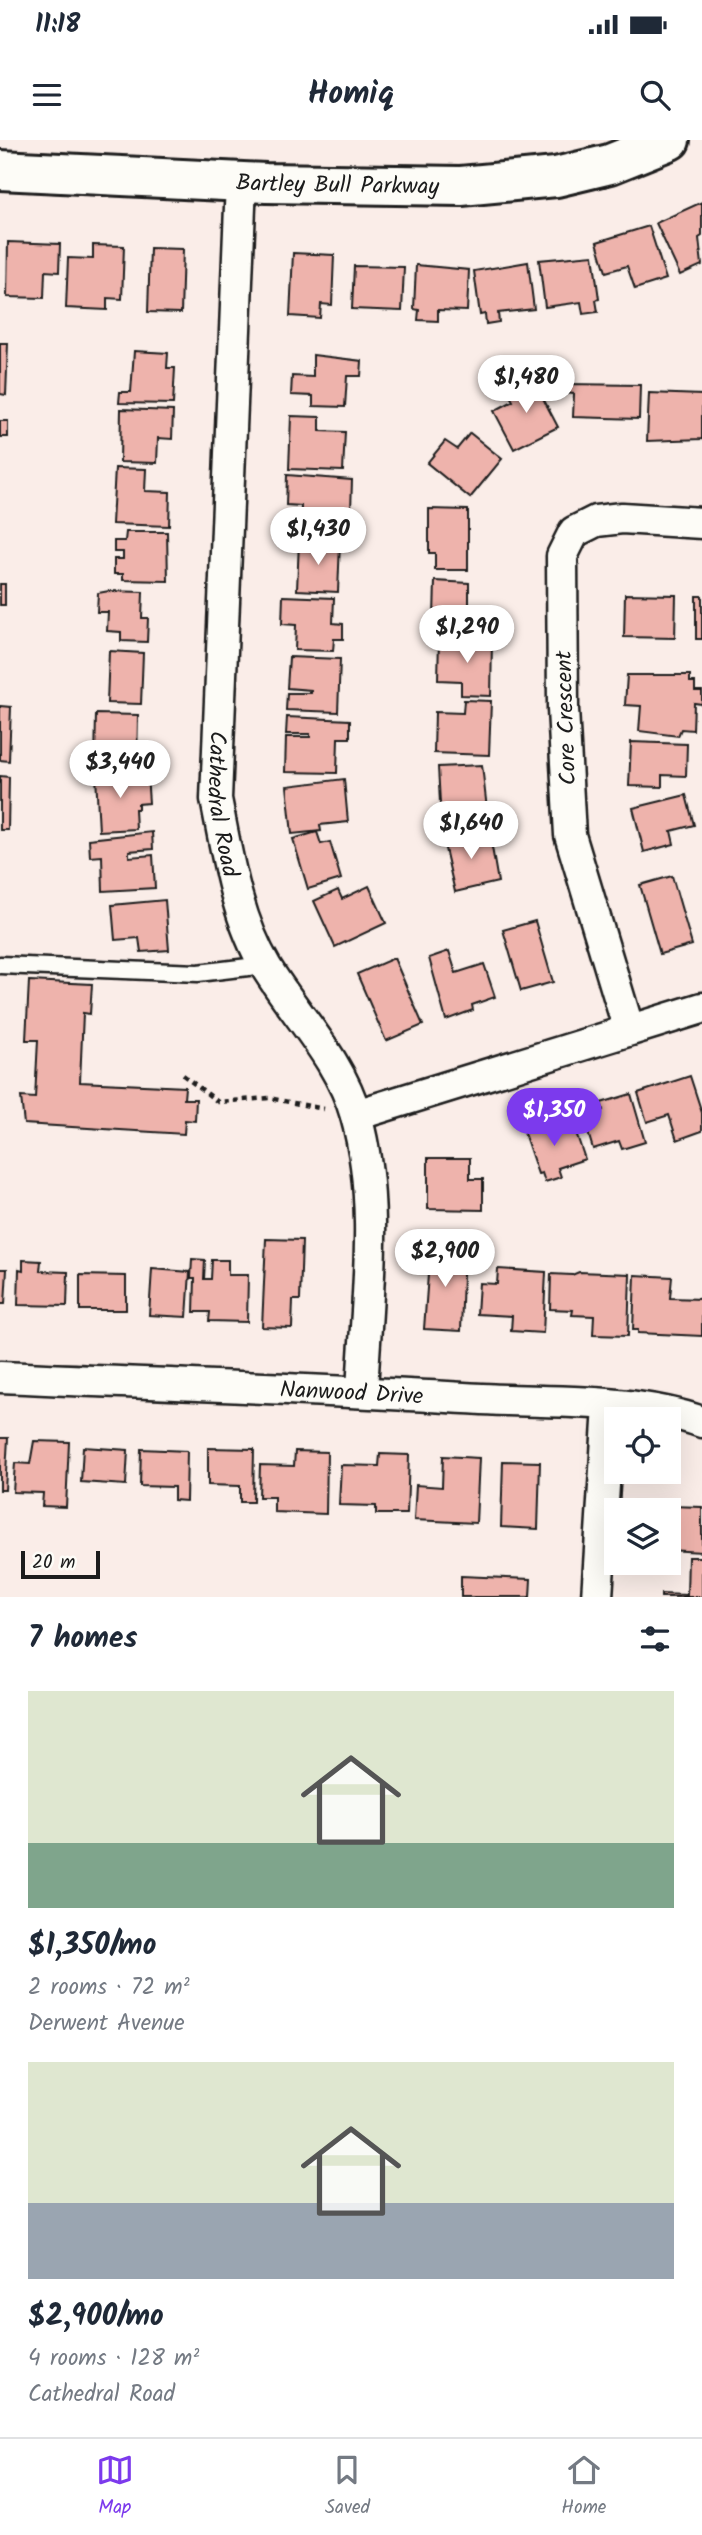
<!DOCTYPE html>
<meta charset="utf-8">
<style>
body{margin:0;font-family:Kalam,sans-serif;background:#f2f2f3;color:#1f2937;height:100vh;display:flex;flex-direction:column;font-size:26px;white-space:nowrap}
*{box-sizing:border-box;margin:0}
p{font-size:23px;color:#747a83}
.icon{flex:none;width:38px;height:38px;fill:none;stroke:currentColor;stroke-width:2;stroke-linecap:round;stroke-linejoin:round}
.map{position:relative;height:1457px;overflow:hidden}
.panel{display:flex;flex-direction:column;background:#fff;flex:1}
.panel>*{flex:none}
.controls{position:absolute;left:604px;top:1267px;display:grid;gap:14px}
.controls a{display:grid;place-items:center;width:77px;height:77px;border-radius:0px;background:#fff;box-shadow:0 7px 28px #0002;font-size:35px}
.scale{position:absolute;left:21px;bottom:18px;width:79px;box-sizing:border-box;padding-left:7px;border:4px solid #1c1c1c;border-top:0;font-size:19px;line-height:24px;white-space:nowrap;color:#1c1c1c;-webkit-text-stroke:5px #fdfcf7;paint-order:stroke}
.price{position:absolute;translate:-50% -60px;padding:0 16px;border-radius:24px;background:#fff;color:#222;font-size:23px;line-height:46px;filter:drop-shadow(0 2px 4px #0008)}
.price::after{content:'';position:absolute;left:50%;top:42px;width:21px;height:16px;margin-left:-10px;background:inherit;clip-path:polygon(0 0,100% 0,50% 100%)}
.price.on{background:#7c3aed;color:#fff}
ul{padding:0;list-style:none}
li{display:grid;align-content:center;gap:14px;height:371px;padding:0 28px}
li span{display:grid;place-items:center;height:217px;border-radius:0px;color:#555}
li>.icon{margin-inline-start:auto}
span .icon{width:126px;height:126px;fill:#fffc;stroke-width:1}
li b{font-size:30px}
h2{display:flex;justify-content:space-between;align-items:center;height:84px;padding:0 28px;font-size:30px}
.status{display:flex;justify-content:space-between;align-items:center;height:49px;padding:0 35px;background:#fff;direction:ltr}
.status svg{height:19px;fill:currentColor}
header{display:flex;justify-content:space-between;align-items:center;height:91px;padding:0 28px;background:#fff;font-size:32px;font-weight:700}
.tabs{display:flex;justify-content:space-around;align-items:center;height:98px;border-top:2px solid #e0e1e3;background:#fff;font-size:19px;color:#747a83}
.tabs a{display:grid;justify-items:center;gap:4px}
.tabs .on{color:#7c3aed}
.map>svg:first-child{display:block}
.building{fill:#eeb3ac;stroke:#1c1c1c;stroke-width:2}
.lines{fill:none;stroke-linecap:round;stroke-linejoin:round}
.lane-casing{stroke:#1c1c1c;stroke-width:21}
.street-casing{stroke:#1c1c1c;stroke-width:35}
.secondary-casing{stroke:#1c1c1c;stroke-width:44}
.path{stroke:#1c1c1c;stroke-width:4.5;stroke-dasharray:5 5;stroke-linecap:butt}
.lane{stroke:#fdfcf7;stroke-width:16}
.street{stroke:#fdfcf7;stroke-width:30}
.secondary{stroke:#fdfcf7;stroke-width:38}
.labels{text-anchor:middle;stroke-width:5;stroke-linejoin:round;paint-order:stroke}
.street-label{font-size:23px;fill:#1c1c1c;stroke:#fdfcf7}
</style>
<div class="status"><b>11:18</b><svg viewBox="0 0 49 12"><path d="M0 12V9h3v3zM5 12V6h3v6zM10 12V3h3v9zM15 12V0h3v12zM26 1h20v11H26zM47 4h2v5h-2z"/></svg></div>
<header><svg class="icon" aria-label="menu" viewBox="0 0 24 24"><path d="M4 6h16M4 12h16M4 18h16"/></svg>Homiq<svg class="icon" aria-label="search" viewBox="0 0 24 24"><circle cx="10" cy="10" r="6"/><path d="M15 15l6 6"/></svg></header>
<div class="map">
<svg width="702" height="1457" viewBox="0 0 702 1457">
<rect width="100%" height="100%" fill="#faede8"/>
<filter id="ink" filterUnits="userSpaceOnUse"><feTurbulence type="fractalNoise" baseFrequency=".0143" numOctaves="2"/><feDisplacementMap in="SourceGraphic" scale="14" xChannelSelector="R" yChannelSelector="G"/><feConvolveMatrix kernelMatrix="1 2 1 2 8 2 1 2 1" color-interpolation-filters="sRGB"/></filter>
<g filter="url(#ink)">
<!-- building -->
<g class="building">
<path d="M 702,62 L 702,96 L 699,98 L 702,125 L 680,135 L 656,83 Z"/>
<path d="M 649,86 L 666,139 L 635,149 L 627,126 L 606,132 L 597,102 Z"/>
<path d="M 8,102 L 60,104 L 59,132 L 45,131 L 44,158 L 7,157 Z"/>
<path d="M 93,105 L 124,106 L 122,159 L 107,158 L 107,170 L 66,168 L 68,118 L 93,119 Z"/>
<path d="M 150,108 L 183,109 L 181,173 L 148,172 Z"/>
<path d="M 293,113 L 334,115 L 332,165 L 321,164 L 320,178 L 290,176 Z"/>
<path d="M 593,115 L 599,159 L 596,160 L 598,172 L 583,174 L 581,162 L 545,167 L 539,120 Z"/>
<path d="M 528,122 L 534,169 L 498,173 L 499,182 L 486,184 L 485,174 L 480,175 L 474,131 Z"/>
<path d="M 416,125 L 469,130 L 467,171 L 438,170 L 438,181 L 418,180 L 419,170 L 414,169 Z"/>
<path d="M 354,126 L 404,127 L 402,171 L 352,169 Z"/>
<path d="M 0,203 L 8,203 L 6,255 L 0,254 Z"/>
<path d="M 134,211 L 168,213 L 167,228 L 175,228 L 173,264 L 119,263 L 120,252 L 131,252 Z"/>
<path d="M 313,215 L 362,221 L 361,236 L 347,236 L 345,267 L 313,266 L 313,256 L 291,255 L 292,236 L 313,237 Z"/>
<path d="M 533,239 L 558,287 L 514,309 L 494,271 L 513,261 L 508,252 Z"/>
<path d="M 565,244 L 640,245 L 639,279 L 573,277 L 574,254 L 565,253 Z"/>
<path d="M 649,253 L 702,255 L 702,299 L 647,301 Z"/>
<path d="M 121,269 L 173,271 L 172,299 L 158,298 L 157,323 L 120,322 Z"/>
<path d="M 291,276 L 320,277 L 320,291 L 345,292 L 343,331 L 289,329 Z"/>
<rect x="0" y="281" width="8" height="16"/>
<path d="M 470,293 L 502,319 L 470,358 L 427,323 L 445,301 L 457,309 Z"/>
<path d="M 115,328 L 146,329 L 145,351 L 170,352 L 169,386 L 112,384 Z"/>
<path d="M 287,335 L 352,340 L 351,371 L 338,371 L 337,391 L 300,390 L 301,366 L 286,365 Z"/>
<path d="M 429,369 L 468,370 L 468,430 L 435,430 L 435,413 L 429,413 Z"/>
<path d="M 126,392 L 167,392 L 168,441 L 123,440 L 123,434 L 114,434 L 114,419 L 123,419 L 123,412 L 114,412 L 114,401 L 125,401 Z"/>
<path d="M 299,401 L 340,403 L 338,452 L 297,450 Z"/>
<path d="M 435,441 L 469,443 L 469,465 L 475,466 L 474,493 L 427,491 L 428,476 L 434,477 Z"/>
<rect x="0" y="444" width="5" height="21"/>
<path d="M 109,451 L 143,452 L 142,478 L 148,478 L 147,502 L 121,501 L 121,492 L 107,491 L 108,472 L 97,472 L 98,453 Z"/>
<path d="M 625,454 L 676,455 L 675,498 L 624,497 Z"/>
<path d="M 283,456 L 334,458 L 333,483 L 343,484 L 343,499 L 334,499 L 333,511 L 295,510 L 296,485 L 282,484 Z"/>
<rect x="696" y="456" width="6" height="43"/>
<path d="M 439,499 L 492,501 L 491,556 L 461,555 L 461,541 L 438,540 Z"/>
<path d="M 109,511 L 143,513 L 141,564 L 107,563 Z"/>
<path d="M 289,517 L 340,519 L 338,572 L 286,570 L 287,553 L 311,553 L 311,550 L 287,548 Z"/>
<path d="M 627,535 L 690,535 L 690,542 L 695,542 L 695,551 L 702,551 L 702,564 L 694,563 L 693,590 L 681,589 L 678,596 L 639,591 L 641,566 L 625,565 Z"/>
<path d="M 464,560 L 491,561 L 489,615 L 434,613 L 435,572 L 463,573 Z"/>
<path d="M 0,566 L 11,567 L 9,621 L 0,620 Z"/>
<path d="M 96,574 L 138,575 L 137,624 L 95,623 Z"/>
<path d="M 287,577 L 350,580 L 350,598 L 338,598 L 337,633 L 285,632 L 286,597 L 310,597 L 310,594 L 286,594 Z"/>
<path d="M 631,602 L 687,604 L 686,636 L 662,635 L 662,647 L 629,646 Z"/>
<path d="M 482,625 L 488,678 L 441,681 L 438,627 Z"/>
<path d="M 147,634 L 149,663 L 138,664 L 138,669 L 135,669 L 136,689 L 99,691 L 96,636 Z"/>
<path d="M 0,636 L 9,637 L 8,690 L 0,690 Z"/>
<path d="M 344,639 L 348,682 L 320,685 L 321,691 L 292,694 L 287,646 Z"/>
<path d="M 686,655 L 694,685 L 671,691 L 674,704 L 644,712 L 633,668 Z"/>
<path d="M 489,690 L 498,742 L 455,752 L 443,700 Z"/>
<path d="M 152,692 L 153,709 L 129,711 L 129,717 L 153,715 L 155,748 L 103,751 L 102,716 L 90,717 L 89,699 Z"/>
<path d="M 317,692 L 321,704 L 330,702 L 341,739 L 308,749 L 293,699 Z"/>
<path d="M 672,736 L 692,805 L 660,814 L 640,745 Z"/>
<path d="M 369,746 L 386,783 L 335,807 L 314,761 L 338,750 L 342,759 Z"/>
<path d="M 165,760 L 169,810 L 141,812 L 139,798 L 115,800 L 112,765 Z"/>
<path d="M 535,781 L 553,842 L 521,851 L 503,790 Z"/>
<path d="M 449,811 L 456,833 L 484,824 L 495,857 L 472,865 L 473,870 L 446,880 L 429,818 Z"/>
<path d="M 394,818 L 423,885 L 386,901 L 357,834 Z"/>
<path d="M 29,841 L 92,844 L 90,874 L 83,873 L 80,942 L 185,947 L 184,959 L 196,959 L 195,981 L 185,980 L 184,994 L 24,984 L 21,957 L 35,958 L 38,900 L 26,900 Z"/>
<path d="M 690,936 L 702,973 L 702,991 L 677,1000 L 669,975 L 647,982 L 638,953 Z"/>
<path d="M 631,954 L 645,1002 L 622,1009 L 619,1001 L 593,1009 L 583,976 L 603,970 L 601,963 Z"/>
<path d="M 571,978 L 585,1019 L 558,1028 L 561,1037 L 545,1042 L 542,1033 L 538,1034 L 524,993 Z"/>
<path d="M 428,1018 L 470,1018 L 470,1039 L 483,1039 L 483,1070 L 428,1069 Z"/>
<path d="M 266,1099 L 302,1100 L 300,1160 L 293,1160 L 292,1188 L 262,1187 Z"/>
<path d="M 430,1107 L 464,1108 L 461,1191 L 424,1189 Z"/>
<path d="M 192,1119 L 205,1120 L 204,1139 L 211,1139 L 212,1120 L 228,1120 L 228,1135 L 248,1135 L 247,1182 L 209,1181 L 210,1172 L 194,1172 L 195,1138 L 191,1138 Z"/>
<path d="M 23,1120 L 41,1121 L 40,1131 L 68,1132 L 67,1166 L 18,1165 L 19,1129 L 23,1130 Z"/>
<path d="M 0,1129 L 7,1129 L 5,1164 L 0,1164 Z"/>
<path d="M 152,1129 L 190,1132 L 187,1177 L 149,1175 Z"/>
<path d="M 498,1129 L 546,1132 L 543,1193 L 511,1191 L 512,1176 L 477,1174 L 479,1143 L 497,1144 Z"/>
<path d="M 579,1132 L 630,1134 L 628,1196 L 593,1195 L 594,1176 L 572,1175 L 573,1170 L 550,1169 L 551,1134 L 572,1135 Z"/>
<path d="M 80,1135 L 126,1136 L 126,1170 L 80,1170 Z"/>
<path d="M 635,1135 L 672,1137 L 670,1158 L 702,1159 L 702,1196 L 638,1193 L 638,1190 L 633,1190 Z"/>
<path d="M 0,1298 L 8,1298 L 5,1350 L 0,1350 Z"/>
<path d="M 34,1301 L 69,1302 L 66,1367 L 42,1366 L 43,1353 L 13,1352 L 15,1323 L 30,1324 Z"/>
<path d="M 83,1307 L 128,1310 L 126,1345 L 81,1342 Z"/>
<path d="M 208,1308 L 254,1309 L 253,1362 L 240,1362 L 240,1346 L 208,1345 Z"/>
<path d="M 141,1309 L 187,1311 L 186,1361 L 174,1360 L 174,1347 L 140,1346 Z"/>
<path d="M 295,1311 L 327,1312 L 326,1374 L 274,1372 L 274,1357 L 259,1357 L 260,1325 L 294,1326 Z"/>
<path d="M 380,1314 L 409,1315 L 407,1374 L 376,1374 L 376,1366 L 339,1365 L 341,1325 L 379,1326 Z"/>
<path d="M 443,1316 L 479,1318 L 476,1383 L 414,1380 L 416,1345 L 442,1347 Z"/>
<path d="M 503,1321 L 540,1322 L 538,1389 L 501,1387 Z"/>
<path d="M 669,1366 L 702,1367 L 702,1412 L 668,1410 Z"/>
<path d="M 688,1417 L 702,1417 L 702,1457 L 661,1457 L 661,1454 L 687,1455 Z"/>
<path d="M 461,1436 L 531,1439 L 530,1457 L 461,1457 Z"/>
</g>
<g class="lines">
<defs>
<path id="lane" d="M 0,825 L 198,833 L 265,825"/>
<g id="street">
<path id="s1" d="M 241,42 L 216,659 C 227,714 236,777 266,827 C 296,876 340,919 356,976 C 381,1064 366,1162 362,1252"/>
<path d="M 629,890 L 570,695 L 563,569 L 562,416 L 574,392 L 596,381 L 622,378 L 702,383"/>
<path d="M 356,975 L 702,868"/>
<path id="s2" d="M 0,1237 C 161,1244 321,1249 482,1259 C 554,1263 634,1258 702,1282"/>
<path d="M 597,1457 L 609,1266"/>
</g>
<g id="secondary">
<path id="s3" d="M 0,30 L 266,43 L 461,46 L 556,37 L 610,24 L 670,0"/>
</g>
</defs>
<!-- lane casing -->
<use href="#lane" class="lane-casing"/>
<!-- street casing -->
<use href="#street" class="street-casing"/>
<!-- secondary casing -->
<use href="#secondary" class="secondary-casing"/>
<!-- path -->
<path class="path" d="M 183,935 L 218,962 L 269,958 L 324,969"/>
<!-- lane -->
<use href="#lane" class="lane"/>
<!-- street -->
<use href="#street" class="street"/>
<!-- secondary -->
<use href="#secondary" class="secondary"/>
</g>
</g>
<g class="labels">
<!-- street labels -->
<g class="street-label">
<text dy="8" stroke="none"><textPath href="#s3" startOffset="338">Bartley Bull Parkway</textPath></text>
<text transform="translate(565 578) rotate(-92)" y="8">Core Crescent</text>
<text dy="8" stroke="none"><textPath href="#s1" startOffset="623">Cathedral Road</textPath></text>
<text dy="8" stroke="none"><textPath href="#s2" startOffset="352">Nanwood Drive</textPath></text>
</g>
</g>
</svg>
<div class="controls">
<a><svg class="icon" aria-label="locate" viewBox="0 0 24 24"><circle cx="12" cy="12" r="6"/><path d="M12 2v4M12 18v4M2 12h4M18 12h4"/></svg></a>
<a><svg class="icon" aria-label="layers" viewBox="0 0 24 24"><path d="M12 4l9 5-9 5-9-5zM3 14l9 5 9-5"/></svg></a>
</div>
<div class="scale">20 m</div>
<b class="price" style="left:526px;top:275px">$1,480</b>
<b class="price" style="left:318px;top:427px">$1,430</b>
<b class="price" style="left:467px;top:525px">$1,290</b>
<b class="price" style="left:120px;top:660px">$3,440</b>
<b class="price" style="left:471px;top:721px">$1,640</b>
<b class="price on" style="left:554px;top:1008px">$1,350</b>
<b class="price" style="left:445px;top:1149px">$2,900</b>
</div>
<section class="panel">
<h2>7 homes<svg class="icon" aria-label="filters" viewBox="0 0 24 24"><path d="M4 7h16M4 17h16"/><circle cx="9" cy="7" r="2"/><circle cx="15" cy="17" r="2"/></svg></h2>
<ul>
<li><span style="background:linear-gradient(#dfe7d0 70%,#7fa58c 0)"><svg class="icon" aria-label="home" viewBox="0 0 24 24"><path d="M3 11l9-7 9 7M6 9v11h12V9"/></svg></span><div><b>$1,350/mo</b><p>2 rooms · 72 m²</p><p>Derwent Avenue</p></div></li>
<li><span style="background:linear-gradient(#dfe7d0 65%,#9aa5b1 0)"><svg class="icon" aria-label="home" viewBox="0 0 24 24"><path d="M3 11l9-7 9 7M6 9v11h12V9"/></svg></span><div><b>$2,900/mo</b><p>4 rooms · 128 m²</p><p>Cathedral Road</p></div></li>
</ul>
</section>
<nav class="tabs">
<a class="on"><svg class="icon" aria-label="map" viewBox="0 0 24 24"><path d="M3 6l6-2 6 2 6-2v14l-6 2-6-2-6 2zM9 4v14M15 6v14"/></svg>Map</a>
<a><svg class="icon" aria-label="saved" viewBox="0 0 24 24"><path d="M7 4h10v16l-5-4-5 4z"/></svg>Saved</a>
<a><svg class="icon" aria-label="home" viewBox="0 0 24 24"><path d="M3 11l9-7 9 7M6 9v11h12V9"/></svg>Home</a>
</nav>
